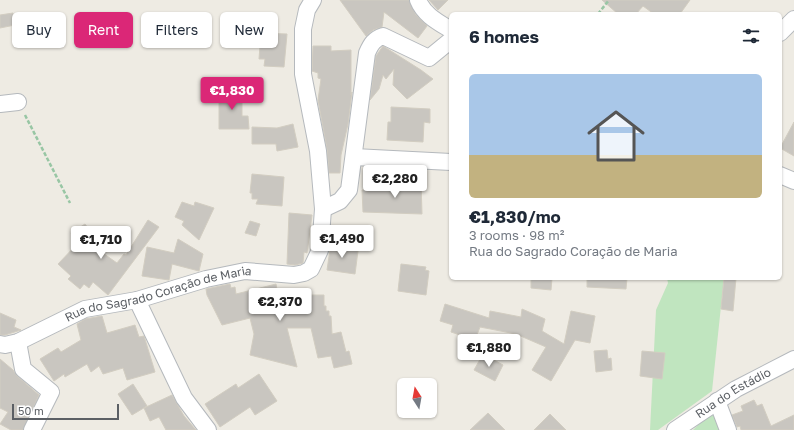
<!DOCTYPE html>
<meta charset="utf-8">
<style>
body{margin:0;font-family:"Golos Text",sans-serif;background:#f6f6f7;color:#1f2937;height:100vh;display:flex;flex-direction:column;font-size:15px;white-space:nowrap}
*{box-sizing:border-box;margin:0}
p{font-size:13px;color:#747a83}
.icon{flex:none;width:22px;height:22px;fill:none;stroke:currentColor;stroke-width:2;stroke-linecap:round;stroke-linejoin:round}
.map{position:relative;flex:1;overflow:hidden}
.details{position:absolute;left:449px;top:12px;width:333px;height:268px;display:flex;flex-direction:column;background:#fff;border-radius:6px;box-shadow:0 1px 3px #0004}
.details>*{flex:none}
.top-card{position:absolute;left:12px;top:12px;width:377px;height:36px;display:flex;gap:8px}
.needle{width:26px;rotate:349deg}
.tools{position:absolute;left:397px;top:378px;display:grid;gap:8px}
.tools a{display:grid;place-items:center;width:40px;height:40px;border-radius:6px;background:#fff;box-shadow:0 1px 3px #0004;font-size:20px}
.scale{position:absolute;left:12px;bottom:10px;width:107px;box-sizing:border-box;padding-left:4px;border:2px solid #5b5f64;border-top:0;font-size:11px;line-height:14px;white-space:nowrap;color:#5b5f64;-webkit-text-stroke:3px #fff;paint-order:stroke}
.price{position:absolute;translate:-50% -34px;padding:0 9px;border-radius:4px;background:#fff;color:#222;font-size:13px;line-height:26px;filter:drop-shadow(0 1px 2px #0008)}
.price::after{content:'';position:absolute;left:50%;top:24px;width:12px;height:9px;margin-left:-6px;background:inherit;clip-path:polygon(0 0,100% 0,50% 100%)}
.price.selected{background:#db2777;color:#fff}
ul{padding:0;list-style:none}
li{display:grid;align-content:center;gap:8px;height:212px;padding:0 20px}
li+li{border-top:1px solid #e0e1e3}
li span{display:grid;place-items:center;height:124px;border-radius:6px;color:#555}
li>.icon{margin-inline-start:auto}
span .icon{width:72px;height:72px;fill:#fffc;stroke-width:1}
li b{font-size:17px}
h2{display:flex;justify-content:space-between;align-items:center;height:48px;padding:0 20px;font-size:17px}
.pill{padding:0 14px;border-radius:6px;background:#fff;box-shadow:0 1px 3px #0004;font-size:14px;line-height:36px}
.pill.selected{background:#db2777;color:#fff}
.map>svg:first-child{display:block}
.green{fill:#c0e5bf}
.building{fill:#c9c6c0;stroke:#d2cdc1}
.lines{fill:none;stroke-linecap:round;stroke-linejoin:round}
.street-casing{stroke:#b5b9bd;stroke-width:18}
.path{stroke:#98c6a4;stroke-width:2.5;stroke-dasharray:4 2;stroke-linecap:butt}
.street{stroke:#fff;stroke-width:16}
.labels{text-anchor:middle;stroke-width:3;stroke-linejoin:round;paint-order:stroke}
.street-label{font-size:12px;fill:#5b5f64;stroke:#fff}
</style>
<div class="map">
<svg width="794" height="430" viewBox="0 0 794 430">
<rect width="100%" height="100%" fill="#eeebe3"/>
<!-- green -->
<g class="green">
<path d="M 667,278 L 724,278 L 712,391 L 658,430 L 650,430 L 656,310 L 668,283 Z"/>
<path d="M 714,414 L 721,430 L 693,430 L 700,423 Z"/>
</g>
<!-- building -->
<g class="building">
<path d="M 340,0 L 409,0 L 416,15 L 427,26 L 418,38 L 384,12 L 382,27 L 373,30 L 366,36 Z"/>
<path d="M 429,0 L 448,0 L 438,10 Z"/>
<path d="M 602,0 L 690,0 L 680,14 L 654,14 L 643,6 L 636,14 L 618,14 Z"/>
<path d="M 13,13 L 15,25 L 0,28 L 0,15 Z"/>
<path d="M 261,33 L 287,34 L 284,67 L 264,66 L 265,59 L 259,59 Z"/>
<path d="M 313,46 L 331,46 L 331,51 L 351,50 L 351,95 L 352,92 L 348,124 L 341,155 L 340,173 L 329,173 L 327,149 L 318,100 L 321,79 L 318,78 L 318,73 L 312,71 Z"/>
<path d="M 383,46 L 421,70 L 433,79 L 407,99 L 393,85 L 394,69 L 386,79 L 383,75 L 379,89 L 370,100 L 376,56 Z"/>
<path d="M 242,91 L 242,116 L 248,116 L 249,129 L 219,129 L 219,92 Z"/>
<path d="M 391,107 L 430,109 L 430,123 L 424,122 L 423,142 L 387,140 L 388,122 L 391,122 Z"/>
<path d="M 794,122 L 794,156 L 780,148 Z"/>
<path d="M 293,124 L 298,147 L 277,151 L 276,144 L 252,144 L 252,127 L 277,128 Z"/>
<path d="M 252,174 L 284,177 L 282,206 L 256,204 L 258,199 L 252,199 L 252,193 L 250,193 Z"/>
<path d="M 393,181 L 421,181 L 422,214 L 363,212 L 362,190 L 392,190 Z"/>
<path d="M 182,202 L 194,206 L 195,202 L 214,208 L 199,240 L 182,225 L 184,221 L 175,217 Z"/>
<path d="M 289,213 L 312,215 L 307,253 L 304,252 L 303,263 L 295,265 L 287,264 Z"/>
<path d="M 148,220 L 159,227 L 108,295 L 93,282 L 89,288 L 84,284 L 80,289 L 68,279 L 71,276 L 58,264 L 78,243 L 71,233 L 85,224 L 94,236 L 87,242 L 117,263 L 124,254 L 126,255 Z"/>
<path d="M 250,221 L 260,224 L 256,236 L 245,233 Z"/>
<path d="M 178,239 L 203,254 L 199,271 L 172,264 L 169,280 L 142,276 L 147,247 L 174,253 Z"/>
<path d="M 331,243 L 353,246 L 352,250 L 358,251 L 355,274 L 327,270 Z"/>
<path d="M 401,264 L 426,267 L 425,270 L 429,271 L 426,295 L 398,291 Z"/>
<path d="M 531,278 L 552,278 L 551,290 L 531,288 Z"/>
<path d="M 587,278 L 627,278 L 626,289 L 587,287 Z"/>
<path d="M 724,278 L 736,278 L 733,311 L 721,309 Z"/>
<path d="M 230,284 L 231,288 L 235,287 L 236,294 L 276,284 L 278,295 L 324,295 L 324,306 L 326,306 L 326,311 L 329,311 L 329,316 L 331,316 L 332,334 L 341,332 L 346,352 L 349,351 L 352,364 L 334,368 L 331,356 L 318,358 L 311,328 L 287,328 L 297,367 L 250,355 L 254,334 L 250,318 L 222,325 L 207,295 L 206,289 Z"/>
<path d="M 445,304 L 489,318 L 490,311 L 521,317 L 522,309 L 545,319 L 542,331 L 564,344 L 571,311 L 595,316 L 590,343 L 575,340 L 551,381 L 532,370 L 546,347 L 516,334 L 480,327 L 475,340 L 451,332 L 453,325 L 440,321 Z"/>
<path d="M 0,313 L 16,320 L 14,327 L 21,330 L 5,335 L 0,335 Z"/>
<path d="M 102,316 L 107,333 L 135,325 L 139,337 L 144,336 L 155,372 L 127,380 L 123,368 L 103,374 L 99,366 L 91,372 L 87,364 L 65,377 L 64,374 L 54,381 L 40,359 L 58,348 L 61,352 L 81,340 L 77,324 L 85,319 Z"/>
<path d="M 607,350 L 608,359 L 611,358 L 612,370 L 596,372 L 594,351 Z"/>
<path d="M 642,351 L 665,353 L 662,379 L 640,376 Z"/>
<path d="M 483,354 L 503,365 L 495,381 L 474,370 Z"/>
<path d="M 0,359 L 13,370 L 17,376 L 39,395 L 23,430 L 11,430 L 0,424 L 8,412 L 0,408 Z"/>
<path d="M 259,374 L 277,401 L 255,415 L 250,407 L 220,427 L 205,404 L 236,384 L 238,388 Z"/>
<path d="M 133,384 L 147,406 L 132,415 L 118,394 Z"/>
<path d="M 172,395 L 184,416 L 196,430 L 166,430 L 159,417 L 150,421 L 144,408 Z"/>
<path d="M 754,400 L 757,406 L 762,404 L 771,426 L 794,415 L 794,430 L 741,430 L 740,426 L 737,427 L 732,415 L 743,411 L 741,406 Z"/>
<path d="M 488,413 L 505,430 L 470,430 Z"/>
<path d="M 550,414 L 566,430 L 534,430 Z"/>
</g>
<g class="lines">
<defs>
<g id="street">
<path d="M 418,0 C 424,15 438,22 451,30"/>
<path d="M 780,33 L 794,19"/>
<path d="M 0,104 L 18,102"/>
<path d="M 354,157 L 451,162"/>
<path d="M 780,175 L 794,181"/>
<path d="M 323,209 L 340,201 L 349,190 L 367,53 C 371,44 374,39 383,36 L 429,58 L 451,40"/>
<path d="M 137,300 L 184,398 L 208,430"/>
<path d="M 18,342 L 23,369 L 51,392 L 32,430"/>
<path id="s1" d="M 0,344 L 5,345 L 18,342 L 85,309 L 137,300 L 206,279 L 245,271 L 294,275 L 304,273 L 311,269 L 320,250 L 323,209 L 318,151 L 303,74 L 303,29 L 307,10 L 313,0"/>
<path d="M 717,401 L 728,430"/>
<path id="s2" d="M 675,430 L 736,389 L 794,359"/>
</g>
</defs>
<!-- street casing -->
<use href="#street" class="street-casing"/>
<!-- path -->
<g class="path">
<path d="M 598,14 L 609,0"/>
<path d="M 25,115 L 70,203"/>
</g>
<!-- street -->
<use href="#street" class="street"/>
</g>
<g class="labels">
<!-- street labels -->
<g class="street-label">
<text dy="4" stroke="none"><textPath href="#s1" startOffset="168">Rua do Sagrado Coração de Maria</textPath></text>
<text dy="4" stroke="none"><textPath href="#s2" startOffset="69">Rua do Estádio</textPath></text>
</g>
</g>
</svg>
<div class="tools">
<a><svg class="needle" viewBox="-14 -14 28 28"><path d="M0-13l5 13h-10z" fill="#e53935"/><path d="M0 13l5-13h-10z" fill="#747a83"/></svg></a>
</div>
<div class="scale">50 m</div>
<b class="price selected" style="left:232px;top:111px">€1,830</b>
<b class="price" style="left:395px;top:199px">€2,280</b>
<b class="price" style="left:342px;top:259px">€1,490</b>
<b class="price" style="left:101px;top:260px">€1,710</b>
<b class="price" style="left:280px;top:322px">€2,370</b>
<b class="price" style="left:489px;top:368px">€1,880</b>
<div class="top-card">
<a class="pill">Buy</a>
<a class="pill selected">Rent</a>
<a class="pill">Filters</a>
<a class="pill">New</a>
</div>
<section class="details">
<h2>6 homes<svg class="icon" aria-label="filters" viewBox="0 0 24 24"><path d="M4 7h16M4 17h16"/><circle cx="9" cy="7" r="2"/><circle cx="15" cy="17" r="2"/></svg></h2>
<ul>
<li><span style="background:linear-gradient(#a9c7e8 65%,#c2b280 0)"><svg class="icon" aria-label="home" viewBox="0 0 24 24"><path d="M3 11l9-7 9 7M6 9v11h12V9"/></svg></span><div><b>€1,830/mo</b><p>3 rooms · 98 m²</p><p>Rua do Sagrado Coração de Maria</p></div></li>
</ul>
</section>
</div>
